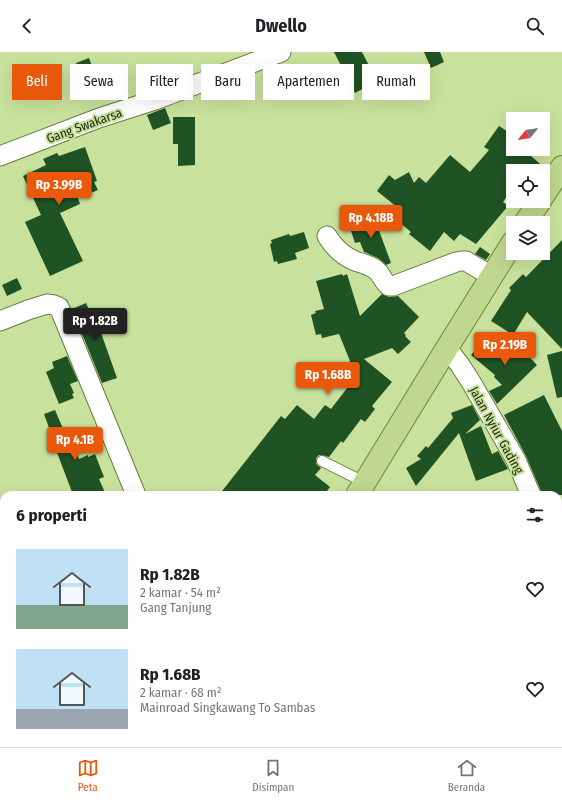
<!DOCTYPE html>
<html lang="id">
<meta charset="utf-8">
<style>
body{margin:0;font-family:"Fira Sans Condensed",sans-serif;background:#f2f2f2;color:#202124;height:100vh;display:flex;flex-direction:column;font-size:15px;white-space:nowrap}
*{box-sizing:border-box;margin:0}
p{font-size:13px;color:#757577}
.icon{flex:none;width:22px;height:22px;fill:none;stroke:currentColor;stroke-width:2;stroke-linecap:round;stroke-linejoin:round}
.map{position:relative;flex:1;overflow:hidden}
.panel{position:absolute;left:0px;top:439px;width:562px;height:256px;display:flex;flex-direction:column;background:#fff;border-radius:12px 12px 0 0;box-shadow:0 4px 16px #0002}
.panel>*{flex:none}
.banner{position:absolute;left:12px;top:12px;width:538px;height:36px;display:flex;gap:8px}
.needle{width:26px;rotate:240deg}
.tools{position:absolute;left:506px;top:60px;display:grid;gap:8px}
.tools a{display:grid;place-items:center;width:44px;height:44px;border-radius:0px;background:#fff;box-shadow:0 4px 16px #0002;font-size:20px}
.price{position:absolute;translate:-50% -34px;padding:0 9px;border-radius:4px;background:#ea580c;color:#fff;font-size:13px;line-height:26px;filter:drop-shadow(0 1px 2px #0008)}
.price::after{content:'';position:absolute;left:50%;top:24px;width:12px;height:9px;margin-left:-6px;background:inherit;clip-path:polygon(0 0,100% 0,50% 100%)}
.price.current{background:#222;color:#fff}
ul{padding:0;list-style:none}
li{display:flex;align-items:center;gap:12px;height:100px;padding:0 16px}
li span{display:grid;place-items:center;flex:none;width:112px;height:80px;border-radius:0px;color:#555}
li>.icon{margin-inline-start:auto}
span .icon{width:48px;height:48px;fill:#fffc;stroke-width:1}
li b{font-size:17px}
h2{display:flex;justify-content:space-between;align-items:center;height:48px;padding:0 16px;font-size:17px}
.tag{padding:0 14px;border-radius:0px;background:#fff;box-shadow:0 4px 16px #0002;font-size:14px;line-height:36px}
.tag.current{background:#ea580c;color:#fff}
header{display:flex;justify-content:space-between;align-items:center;height:52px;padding:0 16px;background:#fff;font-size:18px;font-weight:700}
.menu{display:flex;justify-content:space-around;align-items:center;height:56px;border-top:1px solid #e0e0e0;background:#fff;font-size:11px;color:#757577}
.menu a{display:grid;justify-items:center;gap:2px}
.menu .current{color:#ea580c}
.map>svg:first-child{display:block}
.building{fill:#1f5324}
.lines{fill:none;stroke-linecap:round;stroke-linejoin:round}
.service-casing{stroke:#667d3b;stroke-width:12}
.minor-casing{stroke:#667d3b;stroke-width:21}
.primary-casing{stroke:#6c8930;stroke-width:24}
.service{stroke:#fff;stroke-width:10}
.minor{stroke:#fff;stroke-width:19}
.primary{stroke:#bfd78e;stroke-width:22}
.labels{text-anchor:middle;stroke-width:4;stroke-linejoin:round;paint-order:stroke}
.street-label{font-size:13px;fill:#1f290d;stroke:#c8e29d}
</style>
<header><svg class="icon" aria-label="back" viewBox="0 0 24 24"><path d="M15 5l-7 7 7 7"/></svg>Dwello<svg class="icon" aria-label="search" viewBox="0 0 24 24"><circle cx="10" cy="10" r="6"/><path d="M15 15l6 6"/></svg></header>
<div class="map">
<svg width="562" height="695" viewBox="0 0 562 695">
<rect width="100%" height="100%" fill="#c8e29d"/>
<!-- building -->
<g class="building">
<path d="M 334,0 L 362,0 L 377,29 L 355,41 Z"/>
<path d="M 424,0 L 440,0 L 444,10 L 431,16 Z"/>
<path d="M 89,6 L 100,36 L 87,41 L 76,11 Z"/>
<path d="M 165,56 L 171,71 L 153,78 L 147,63 Z"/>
<path d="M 173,65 L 195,65 L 195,113 L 178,114 L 178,92 L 173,92 Z"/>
<path d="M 499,74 L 513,83 L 513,97 L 536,97 L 531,104 L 546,117 L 544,119 L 513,119 L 513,136 L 503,150 L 508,154 L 476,192 L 460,182 L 454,189 L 444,180 L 430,199 L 409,182 L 411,180 L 387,160 L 398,156 L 377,139 L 389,123 L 395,128 L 409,120 L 414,131 L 419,125 L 426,131 L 450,103 L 470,120 L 489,98 L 484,95 Z"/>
<path d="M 85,95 L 97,129 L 94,130 L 98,138 L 78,146 L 80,152 L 60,161 L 83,209 L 50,224 L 25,170 L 41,163 L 23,124 L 46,113 L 43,107 L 57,101 L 59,104 Z"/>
<path d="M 374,165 L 391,211 L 386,213 L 378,206 L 364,200 L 360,190 L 355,191 L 350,176 L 354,175 L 353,172 Z"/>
<path d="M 304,180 L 309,196 L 295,201 L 297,207 L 278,212 L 277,209 L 274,210 L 270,192 L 272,191 L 271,188 L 289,182 L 290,184 Z"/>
<path d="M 562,188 L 562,297 L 527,260 L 513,283 L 491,269 L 511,238 L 509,236 L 523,222 L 526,225 Z"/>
<path d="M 480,195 L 490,202 L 486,208 L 475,202 Z"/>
<path d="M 342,222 L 343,224 L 347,222 L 360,264 L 382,242 L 389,245 L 398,244 L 419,265 L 404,281 L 406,283 L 405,284 L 411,290 L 398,302 L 392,296 L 364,307 L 392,330 L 372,354 L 375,357 L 365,370 L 361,367 L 343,391 L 341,389 L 329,405 L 322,403 L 319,403 L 316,406 L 316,412 L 321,416 L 315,423 L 330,435 L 324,443 L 219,443 L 281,364 L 285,367 L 297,353 L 314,367 L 325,353 L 331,357 L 351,331 L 340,322 L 350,309 L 339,282 L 322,286 L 321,282 L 316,283 L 311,263 L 316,261 L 315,259 L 324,257 L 316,229 Z"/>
<path d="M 17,226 L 22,237 L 7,244 L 2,233 Z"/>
<path d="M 86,251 L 90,260 L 93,258 L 117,326 L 102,331 L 72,257 Z"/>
<path d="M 508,283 L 537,313 L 497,352 L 489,339 L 502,333 L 494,325 L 495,323 L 471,303 L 481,292 L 491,300 Z"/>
<path d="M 562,299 L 562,345 L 557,346 L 547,303 Z"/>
<path d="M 67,304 L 78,329 L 70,332 L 74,341 L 72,342 L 74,346 L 59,352 L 46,320 L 54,316 L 52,310 Z"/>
<path d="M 544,343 L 562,379 L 562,443 L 542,443 L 541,439 L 526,404 L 504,363 Z"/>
<path d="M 472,353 L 480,368 L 465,382 L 481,374 L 492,402 L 498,399 L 508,417 L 476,429 L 459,381 L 416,434 L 406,416 L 421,407 L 417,404 L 426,394 L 428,396 L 453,366 L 451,361 Z"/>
<path d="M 55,358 L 64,379 L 68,378 L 79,407 L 88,403 L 88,405 L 95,402 L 104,425 L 99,427 L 106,443 L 76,443 L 74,439 L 72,440 L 56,398 L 53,400 L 47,386 L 52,384 L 44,362 Z"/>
</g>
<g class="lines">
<defs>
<path id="service" d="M 322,409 L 364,430"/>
<g id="minor">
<path d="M 0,104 L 99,66 L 155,48 L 281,0"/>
<path d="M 327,184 C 333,194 343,204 355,209 C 361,211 369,213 375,217 C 381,221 383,230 389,234 L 393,234 L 456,210 L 462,209 L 466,209 L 491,224"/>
<path d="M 0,269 L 28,258 L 47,252 L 54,253 L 59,255 L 136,443"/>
<path d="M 447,296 L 460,313 L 471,330 L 516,408 L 531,443"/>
<path d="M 558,523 L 562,535"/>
<path d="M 458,691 L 460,695"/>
</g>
<g id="primary">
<path d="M 543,144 L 562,115"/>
<path d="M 525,171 L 540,149"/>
<path d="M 357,443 L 447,296 L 513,190"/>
<path d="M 195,695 L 197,691"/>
</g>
</defs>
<!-- service casing -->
<use href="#service" class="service-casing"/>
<!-- minor casing -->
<use href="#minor" class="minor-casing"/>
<!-- primary casing -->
<use href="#primary" class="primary-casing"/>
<!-- service -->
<use href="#service" class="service"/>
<!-- minor -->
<use href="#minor" class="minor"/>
<!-- primary -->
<use href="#primary" class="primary"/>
</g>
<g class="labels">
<!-- street labels -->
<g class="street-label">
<text transform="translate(84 73) rotate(-20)" y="5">Gang Swakarsa</text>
<text transform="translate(497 378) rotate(61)" y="5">Jalan Nyiur Gading</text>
</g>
</g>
</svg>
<div class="tools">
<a><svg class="needle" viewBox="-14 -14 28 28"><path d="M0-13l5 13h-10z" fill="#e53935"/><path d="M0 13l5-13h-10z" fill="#757577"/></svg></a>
<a><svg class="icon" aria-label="locate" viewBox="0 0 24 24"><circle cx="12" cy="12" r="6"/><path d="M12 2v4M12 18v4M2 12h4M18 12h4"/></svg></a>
<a><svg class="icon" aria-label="layers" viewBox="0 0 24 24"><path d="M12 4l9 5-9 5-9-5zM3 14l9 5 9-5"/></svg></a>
</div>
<b class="price" style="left:59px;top:154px">Rp 3.99B</b>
<b class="price" style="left:371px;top:187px">Rp 4.18B</b>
<b class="price current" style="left:95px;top:290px">Rp 1.82B</b>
<b class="price" style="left:505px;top:314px">Rp 2.19B</b>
<b class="price" style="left:328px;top:344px">Rp 1.68B</b>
<b class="price" style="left:75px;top:409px">Rp 4.1B</b>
<div class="banner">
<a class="tag current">Beli</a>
<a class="tag">Sewa</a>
<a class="tag">Filter</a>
<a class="tag">Baru</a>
<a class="tag">Apartemen</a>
<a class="tag">Rumah</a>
</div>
<section class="panel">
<h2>6 properti<svg class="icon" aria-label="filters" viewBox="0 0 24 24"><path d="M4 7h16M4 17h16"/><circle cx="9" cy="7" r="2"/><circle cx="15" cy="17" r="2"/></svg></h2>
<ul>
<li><span style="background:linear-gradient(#bfe0f5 70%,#7fa58c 0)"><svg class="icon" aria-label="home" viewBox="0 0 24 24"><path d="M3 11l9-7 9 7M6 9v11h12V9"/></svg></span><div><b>Rp 1.82B</b><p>2 kamar · 54 m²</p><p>Gang Tanjung</p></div><svg class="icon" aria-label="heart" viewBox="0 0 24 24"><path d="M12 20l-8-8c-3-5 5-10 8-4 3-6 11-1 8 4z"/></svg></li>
<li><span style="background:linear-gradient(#bfe0f5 75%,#9aa5b1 0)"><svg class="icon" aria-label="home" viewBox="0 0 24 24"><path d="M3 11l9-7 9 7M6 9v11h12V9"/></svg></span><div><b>Rp 1.68B</b><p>2 kamar · 68 m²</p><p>Mainroad Singkawang To Sambas</p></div><svg class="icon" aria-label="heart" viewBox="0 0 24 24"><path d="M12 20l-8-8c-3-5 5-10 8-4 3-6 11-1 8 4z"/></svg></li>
</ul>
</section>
</div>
<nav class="menu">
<a class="current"><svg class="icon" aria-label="map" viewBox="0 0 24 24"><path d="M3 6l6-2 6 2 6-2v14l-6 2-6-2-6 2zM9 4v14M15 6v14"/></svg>Peta</a>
<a><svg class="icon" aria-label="saved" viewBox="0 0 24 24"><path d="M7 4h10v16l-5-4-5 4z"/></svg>Disimpan</a>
<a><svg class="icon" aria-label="home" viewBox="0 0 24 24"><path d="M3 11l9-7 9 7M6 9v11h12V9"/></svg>Beranda</a>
</nav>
